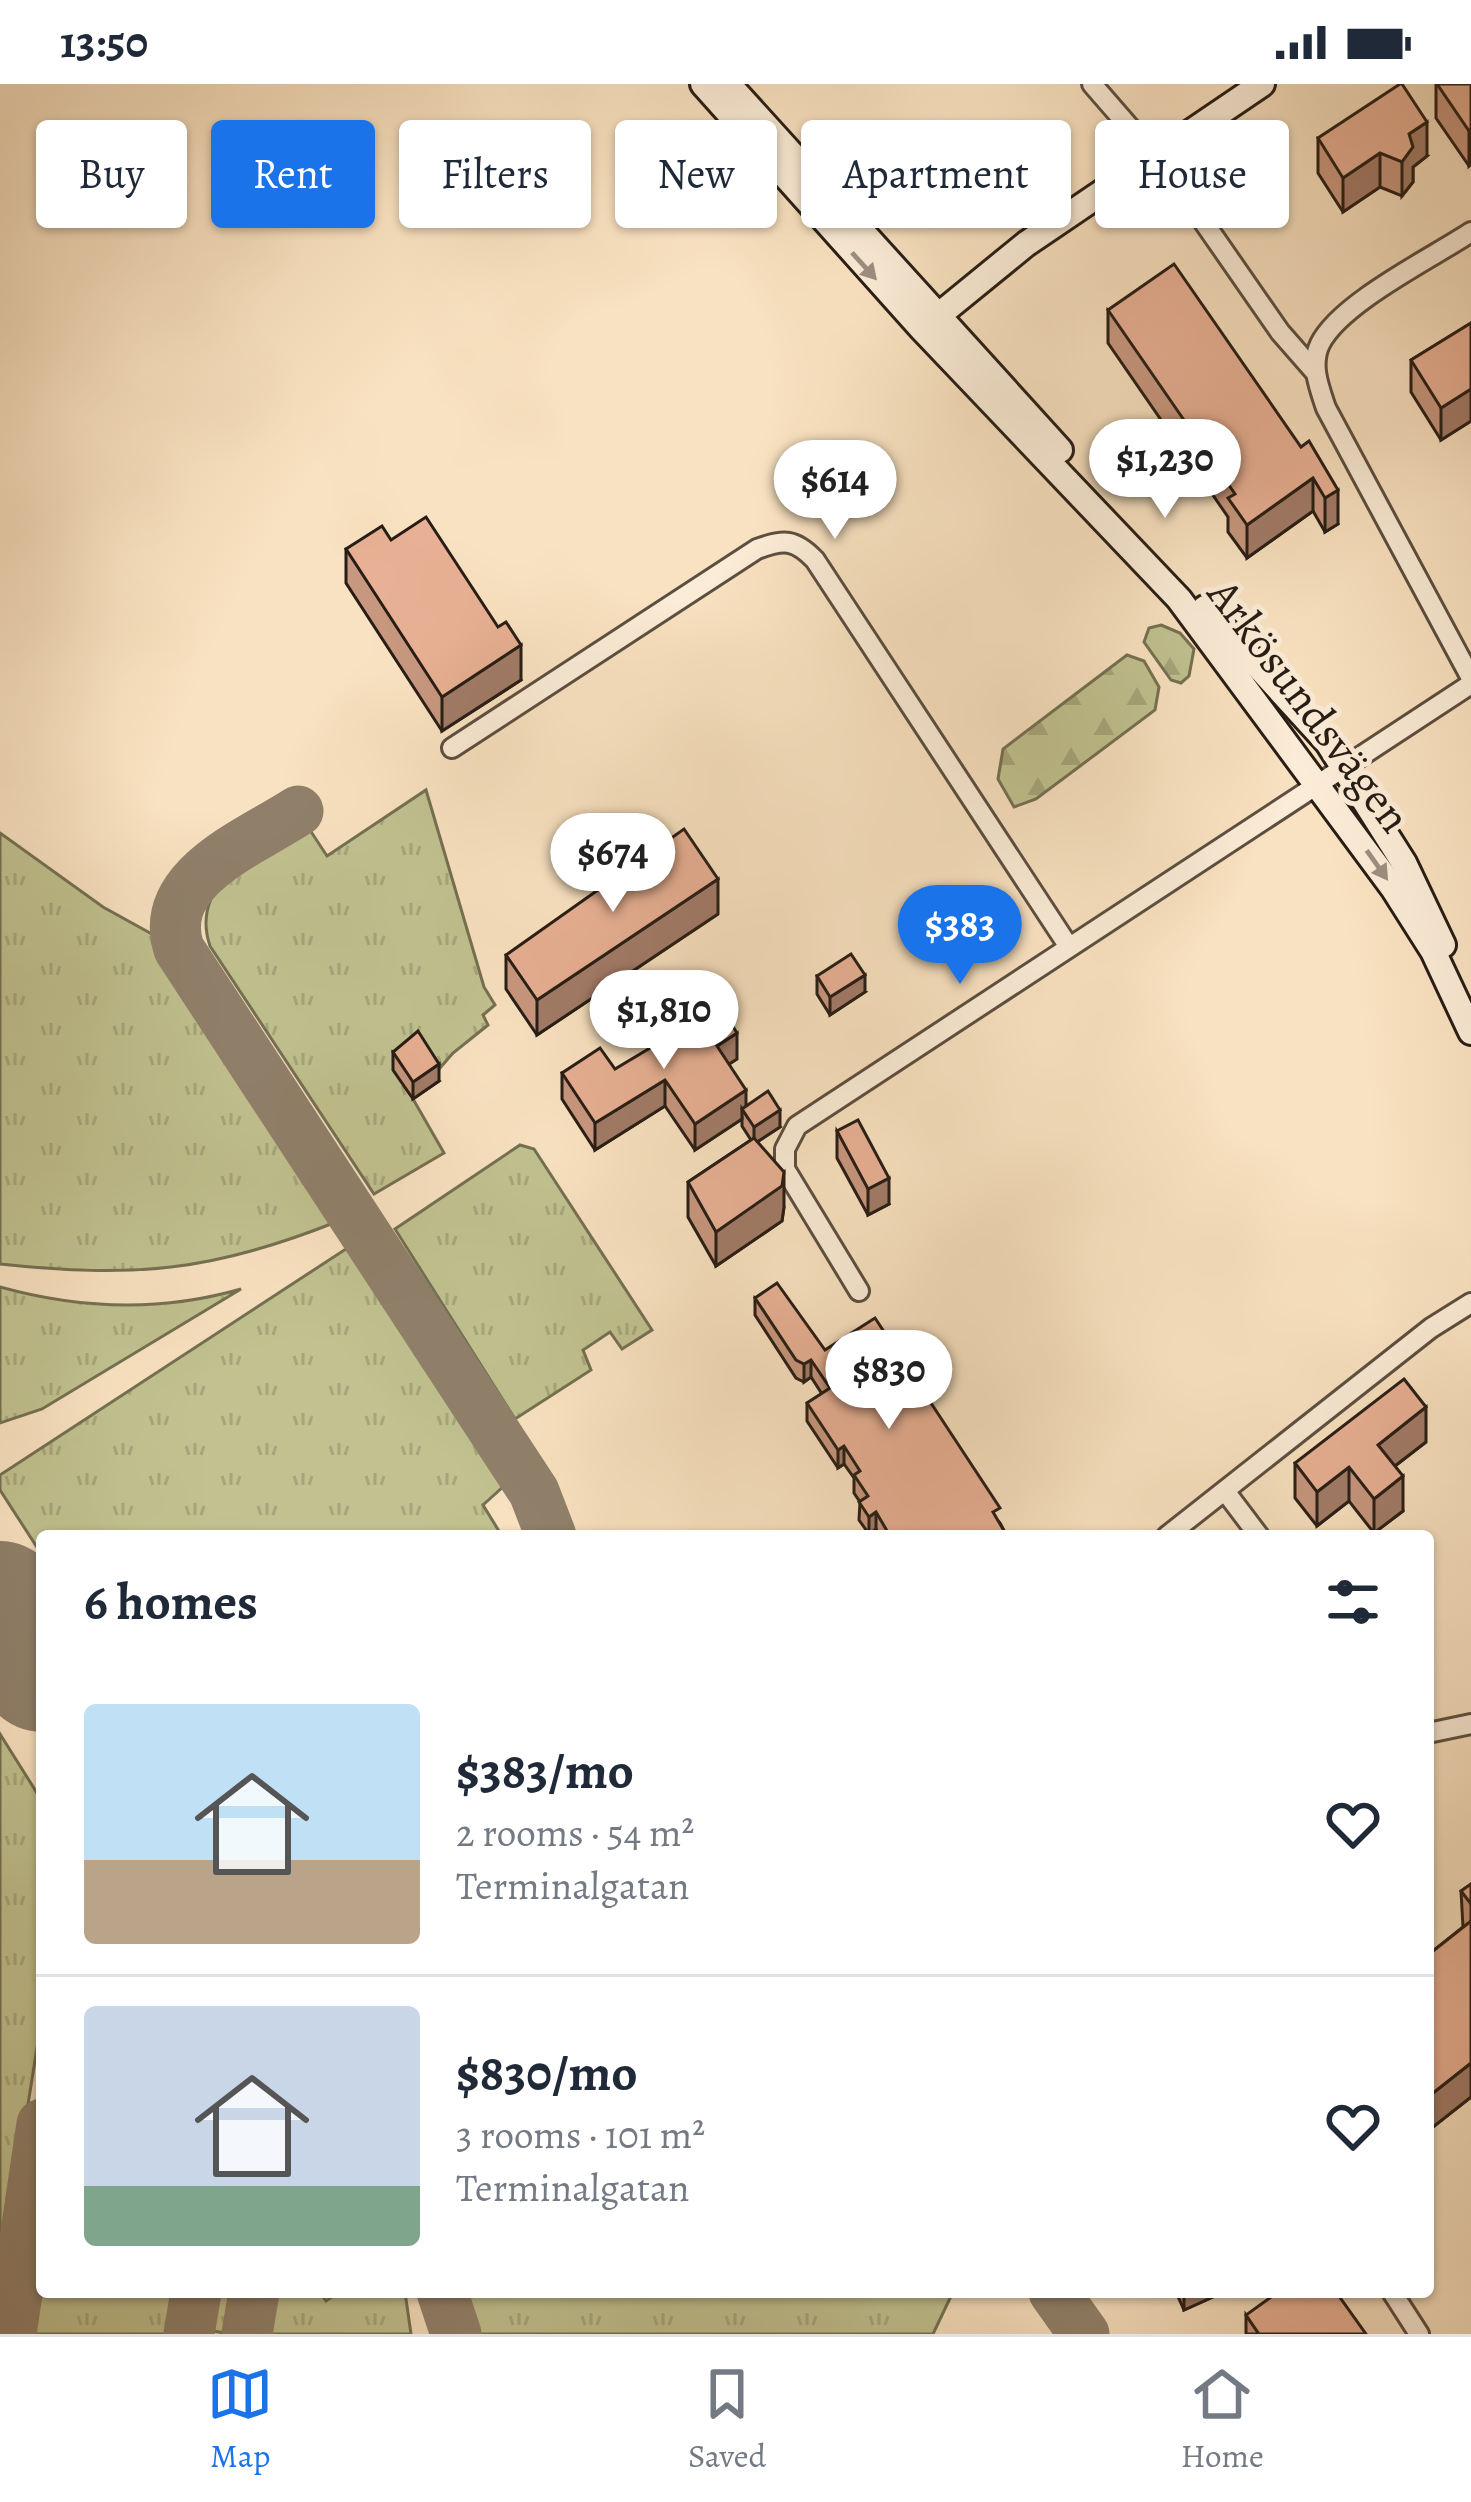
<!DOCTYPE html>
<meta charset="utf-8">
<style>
body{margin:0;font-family:Alegreya,serif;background:#f2f2f3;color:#1f2937;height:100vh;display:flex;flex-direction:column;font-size:45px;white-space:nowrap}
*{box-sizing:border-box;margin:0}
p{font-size:39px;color:#747a83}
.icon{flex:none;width:66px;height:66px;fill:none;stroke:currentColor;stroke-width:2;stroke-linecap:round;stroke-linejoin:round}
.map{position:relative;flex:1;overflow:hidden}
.panel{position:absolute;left:36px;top:1446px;width:1398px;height:768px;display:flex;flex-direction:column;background:#fff;border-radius:12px;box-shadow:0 3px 9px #0004}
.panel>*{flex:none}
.guide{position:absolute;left:36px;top:36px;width:1401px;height:108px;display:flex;gap:24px}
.price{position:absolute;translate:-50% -102px;padding:0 27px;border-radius:42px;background:#fff;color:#222;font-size:39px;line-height:78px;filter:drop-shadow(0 3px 6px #0008)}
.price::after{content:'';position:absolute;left:50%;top:72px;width:36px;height:27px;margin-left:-18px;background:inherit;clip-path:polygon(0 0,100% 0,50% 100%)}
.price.current{background:#1a73e8;color:#fff}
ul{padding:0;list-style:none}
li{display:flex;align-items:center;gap:36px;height:300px;padding:0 48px}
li+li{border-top:3px solid #e0e1e3}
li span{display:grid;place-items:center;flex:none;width:336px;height:240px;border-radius:12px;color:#555}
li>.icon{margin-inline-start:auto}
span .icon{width:144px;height:144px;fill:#fffc;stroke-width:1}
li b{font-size:51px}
h2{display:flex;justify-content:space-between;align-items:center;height:144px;padding:0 48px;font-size:51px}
.pill{padding:0 42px;border-radius:12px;background:#fff;box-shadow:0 3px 9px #0004;font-size:42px;line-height:108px}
.pill.current{background:#1a73e8;color:#fff}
.status{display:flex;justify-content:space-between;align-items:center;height:84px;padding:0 60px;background:#fff;direction:ltr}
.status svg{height:33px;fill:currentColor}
.dock{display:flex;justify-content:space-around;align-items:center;height:168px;border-top:3px solid #e0e1e3;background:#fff;font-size:33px;color:#747a83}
.dock a{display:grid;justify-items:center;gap:6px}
.dock .current{color:#1a73e8}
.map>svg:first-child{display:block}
.grass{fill:url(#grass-tufts);stroke:#747052;stroke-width:3}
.forest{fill:url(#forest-firs);stroke:#747052;stroke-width:3}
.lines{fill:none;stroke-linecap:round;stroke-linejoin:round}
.taxiway{stroke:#90806b;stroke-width:51}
.runway{stroke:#90806b;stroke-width:126}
.minor-casing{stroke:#5c4e40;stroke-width:24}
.secondary-casing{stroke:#271d15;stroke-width:30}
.minor{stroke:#fbecd7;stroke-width:18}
.secondary{stroke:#fbecd7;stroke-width:24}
.wall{fill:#c8977f;stroke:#271d15;stroke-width:3}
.shaded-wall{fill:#a27b68;stroke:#271d15;stroke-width:3}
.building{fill:#e8b094;stroke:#271d15;stroke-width:3}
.oneway{fill:#9c8f80}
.labels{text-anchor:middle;stroke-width:10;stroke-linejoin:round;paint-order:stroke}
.street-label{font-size:45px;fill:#271d15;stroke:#fbecd7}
</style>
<div class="status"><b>13:50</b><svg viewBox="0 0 49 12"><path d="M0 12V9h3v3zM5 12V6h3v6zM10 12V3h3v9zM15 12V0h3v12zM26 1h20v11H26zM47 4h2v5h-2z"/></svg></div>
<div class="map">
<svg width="1471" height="2250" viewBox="0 0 1471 2250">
<defs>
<pattern id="grass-tufts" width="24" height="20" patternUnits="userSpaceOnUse" patternTransform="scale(3)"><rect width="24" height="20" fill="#c1c290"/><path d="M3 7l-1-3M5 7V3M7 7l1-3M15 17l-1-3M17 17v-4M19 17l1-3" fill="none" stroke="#a6a67b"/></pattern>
<pattern id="forest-firs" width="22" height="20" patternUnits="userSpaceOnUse" patternTransform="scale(3)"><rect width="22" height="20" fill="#c1c290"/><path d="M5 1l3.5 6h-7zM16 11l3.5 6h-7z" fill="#a6a67b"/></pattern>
</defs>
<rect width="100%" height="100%" fill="#f9e2c1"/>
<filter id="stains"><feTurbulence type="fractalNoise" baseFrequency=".00167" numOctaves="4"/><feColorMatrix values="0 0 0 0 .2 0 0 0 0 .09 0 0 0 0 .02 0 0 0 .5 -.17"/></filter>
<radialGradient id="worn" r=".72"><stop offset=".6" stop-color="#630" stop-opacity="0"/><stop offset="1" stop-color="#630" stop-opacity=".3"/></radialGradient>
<!-- grass -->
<g class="grass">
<path d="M 426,706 L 484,903 L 495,921 L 483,931 L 488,941 L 453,969 L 413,1015 L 444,1069 L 374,1110 L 210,862 C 188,797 260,767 304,737 L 327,772 Z"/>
<path d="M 0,749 L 103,823 L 179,865 L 169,874 L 336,1138 C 211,1188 133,1194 0,1180 Z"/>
<path d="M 520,1061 L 534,1065 L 652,1246 L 622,1265 L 610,1248 L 583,1266 L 591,1286 L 515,1335 L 395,1145 Z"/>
<path d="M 352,1161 L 505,1401 L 483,1421 L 502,1452 L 42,1452 L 42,1471 L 0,1406 L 0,1391 Z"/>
<path d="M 0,1203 C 79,1225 161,1228 241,1205 L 42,1325 L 0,1339 Z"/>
<path d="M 0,1650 L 42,1717 L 42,1933 L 0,2195 Z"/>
<path d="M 42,2112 L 42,2208 L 184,2208 L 178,2250 L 21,2250 Z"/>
<path d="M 208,2208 L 240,2208 L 228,2250 L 204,2245 Z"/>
<path d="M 262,2208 L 320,2208 L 326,2217 L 339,2208 L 405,2208 L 411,2250 L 257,2250 Z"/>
<path d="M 456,2208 L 953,2208 L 933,2250 L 468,2250 Z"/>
</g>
<!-- forest -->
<g class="forest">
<path d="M 1161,541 L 1180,549 L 1194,565 L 1189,592 L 1181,599 L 1171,596 L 1144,558 L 1149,544 Z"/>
<path d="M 1127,571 L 1144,577 L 1159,603 L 1155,626 L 1036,715 L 1014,723 L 998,695 L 1003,665 Z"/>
</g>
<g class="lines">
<!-- taxiway -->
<g class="taxiway">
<path d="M 298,727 C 249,759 156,794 179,865 L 534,1408 L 551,1452"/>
<path d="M 442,2208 L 456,2250"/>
<path d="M 1054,2208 L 1084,2250"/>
<path d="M 11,2250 L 42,2040"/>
<path d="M 189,2250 L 196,2208"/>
<path d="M 247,2250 L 254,2208"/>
</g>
<!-- runway -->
<path class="runway" d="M 0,1520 L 42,1585"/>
<defs>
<g id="minor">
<path d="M 1092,0 L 1171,91 L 1280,248 L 1315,288"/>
<path d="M 1471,148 C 1432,174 1340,219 1320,260 C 1310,281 1319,303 1326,324 L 1471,594"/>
<path d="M 452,664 L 757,465 C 784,455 795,455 815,476 L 1069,863"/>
<path d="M 859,1207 L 785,1085 L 785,1065 L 797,1042 L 1471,600"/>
<path d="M 1225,1407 L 1259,1452"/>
<path d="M 1167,1452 L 1431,1244 L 1471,1219"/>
<path d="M 1428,1649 L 1471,1640"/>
<path d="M 1392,2208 L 1419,2250"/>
</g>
<g id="secondary">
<path d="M 703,0 L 922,245 L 1179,515 L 1393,804 L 1433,867 L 1471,948"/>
<path d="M 728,0 L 1060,366"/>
<path d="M 928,240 L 1026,160 L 1262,0"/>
<path d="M 1205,524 L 1328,659 L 1404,779 L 1443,861"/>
</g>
</defs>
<!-- minor casing -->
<use href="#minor" class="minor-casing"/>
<!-- secondary casing -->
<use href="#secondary" class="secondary-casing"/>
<!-- minor -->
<use href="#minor" class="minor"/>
<!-- secondary -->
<use href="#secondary" class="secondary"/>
</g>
<!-- wall -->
<g class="wall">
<path d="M 1436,0 L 1471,0 L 1471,80 L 1469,82 L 1436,34 Z"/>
<path d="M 1318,54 L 1427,72 L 1413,83 L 1413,98 L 1402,112 L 1380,103 L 1343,128 L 1318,89 Z"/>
<path d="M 1108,226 L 1301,363 L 1338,440 L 1325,448 L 1313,427 L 1247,474 L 1228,448 L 1228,433 L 1108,259 Z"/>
<path d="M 1471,239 L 1471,337 L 1441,356 L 1411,308 L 1411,276 Z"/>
<path d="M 391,456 L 521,596 L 442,647 L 346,499 L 346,465 Z"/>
<path d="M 718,830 L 537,951 L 506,905 L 506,871 Z"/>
<path d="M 817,892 L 865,908 L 830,931 L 817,910 Z"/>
<path d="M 393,968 L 439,997 L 413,1015 L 393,986 Z"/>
<path d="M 737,975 L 729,980 L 746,1022 L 780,1043 L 757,1058 L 784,1123 L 782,1137 L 716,1182 L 688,1133 L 688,1098 L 751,1056 L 742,1042 L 742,1035 L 695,1066 L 665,1022 L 595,1066 L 562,1015 L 562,989 Z"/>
<path d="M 837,1047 L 889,1120 L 868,1131 L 837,1074 Z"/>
<path d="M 755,1214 L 825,1266 L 1000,1439 L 1007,1452 L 880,1452 L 876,1445 L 869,1450 L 859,1436 L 860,1418 L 854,1409 L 854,1394 L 844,1380 L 838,1384 L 807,1337 L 807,1319 L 822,1310 L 811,1293 L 804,1298 L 796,1294 L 755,1231 Z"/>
<path d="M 1426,1358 L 1395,1382 L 1403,1427 L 1374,1449 L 1349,1417 L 1317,1442 L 1295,1414 L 1295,1379 Z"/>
<path d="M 1471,1800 L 1471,2013 L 1428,2047 L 1428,1871 L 1463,1843 L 1461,1807 Z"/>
<path d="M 1176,2208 L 1224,2208 L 1184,2226 Z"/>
<path d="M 1246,2231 L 1259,2250 L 1246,2250 Z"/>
</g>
<!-- shaded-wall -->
<g class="shaded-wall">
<path d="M 1427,38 L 1427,72 L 1413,83 L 1413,98 L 1402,112 L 1402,78 L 1409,50 Z"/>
<path d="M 1471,45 L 1471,80 L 1469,82 L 1469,47 Z"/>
<path d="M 1380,69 L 1380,103 L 1343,128 L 1343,94 Z"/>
<path d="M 1471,305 L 1471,337 L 1441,356 L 1441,324 Z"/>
<path d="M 1313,394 L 1313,427 L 1247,474 L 1247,441 Z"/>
<path d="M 1338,406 L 1338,440 L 1325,448 L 1325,414 Z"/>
<path d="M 521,561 L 521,596 L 442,647 L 442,613 Z"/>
<path d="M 718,795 L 718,830 L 537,951 L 537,916 Z"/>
<path d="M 865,891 L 865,908 L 830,931 L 830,913 Z"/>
<path d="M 737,949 L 737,975 L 717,988 L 717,962 Z"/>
<path d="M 439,980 L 439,997 L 413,1015 L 413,998 Z"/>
<path d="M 665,996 L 665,1022 L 595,1066 L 595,1039 Z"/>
<path d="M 746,1006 L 746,1031 L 742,1025 L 742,1035 L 695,1066 L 695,1040 Z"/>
<path d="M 780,1026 L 780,1043 L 754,1060 L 754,1043 Z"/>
<path d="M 784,1088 L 784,1123 L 782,1137 L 716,1182 L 716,1148 Z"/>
<path d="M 889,1094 L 889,1120 L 868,1131 L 868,1105 Z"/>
<path d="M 811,1276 L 811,1293 L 804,1298 L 804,1280 Z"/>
<path d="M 1426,1323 L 1426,1358 L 1378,1395 L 1378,1361 Z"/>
<path d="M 844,1362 L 844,1380 L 838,1384 L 838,1366 Z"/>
<path d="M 1349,1383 L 1349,1417 L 1317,1442 L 1317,1408 Z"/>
<path d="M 1403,1392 L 1403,1427 L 1374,1449 L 1374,1415 Z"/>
<path d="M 876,1428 L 876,1445 L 869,1450 L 869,1433 Z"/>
<path d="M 1471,1979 L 1471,2013 L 1428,2047 L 1428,2013 Z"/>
<path d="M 1184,2208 L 1224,2208 L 1184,2226 Z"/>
</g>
<!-- building -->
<g class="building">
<path d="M 1400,0 L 1402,0 L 1427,38 L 1409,50 L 1413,63 L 1402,78 L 1380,69 L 1343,94 L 1318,54 Z"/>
<path d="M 1437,0 L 1471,0 L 1471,45 L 1469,47 Z"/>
<path d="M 1174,180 L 1301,363 L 1309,357 L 1338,406 L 1325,414 L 1313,394 L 1247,441 L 1228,414 L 1235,410 L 1108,226 Z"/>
<path d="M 1471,239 L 1471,305 L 1441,324 L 1411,276 Z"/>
<path d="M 426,433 L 498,543 L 506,538 L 521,561 L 442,613 L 346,465 L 382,442 L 391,456 Z"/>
<path d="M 684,745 L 718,795 L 537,916 L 506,871 Z"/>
<path d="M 851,870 L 865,891 L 830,913 L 817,892 Z"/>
<path d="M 720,922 L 737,949 L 717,962 L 746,1006 L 695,1040 L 665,996 L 595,1039 L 562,989 L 600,964 L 615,985 Z"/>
<path d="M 418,947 L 439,980 L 413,998 L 393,968 Z"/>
<path d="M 768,1007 L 780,1026 L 754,1043 L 742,1025 Z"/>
<path d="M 858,1036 L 889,1094 L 868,1105 L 837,1047 Z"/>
<path d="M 754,1054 L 784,1088 L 782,1102 L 716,1148 L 688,1098 Z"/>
<path d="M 777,1199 L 825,1266 L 875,1234 L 1000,1424 L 993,1428 L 1007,1452 L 890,1452 L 876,1428 L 869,1433 L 859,1418 L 868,1412 L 854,1391 L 860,1387 L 844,1362 L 838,1366 L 807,1319 L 830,1304 L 811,1276 L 804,1280 L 796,1276 L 755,1214 Z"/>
<path d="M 1404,1295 L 1426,1323 L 1378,1361 L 1403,1392 L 1374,1415 L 1349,1383 L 1317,1408 L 1295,1379 Z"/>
<path d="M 1471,1800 L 1471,1820 L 1461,1807 Z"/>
<path d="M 1471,1837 L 1471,1979 L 1428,2013 L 1428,1871 Z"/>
<path d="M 1278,2208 L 1336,2208 L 1366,2250 L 1259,2250 L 1246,2231 Z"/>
</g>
<!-- one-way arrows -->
<defs><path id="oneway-solid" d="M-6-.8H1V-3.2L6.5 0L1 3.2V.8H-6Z" transform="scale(3)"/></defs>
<g class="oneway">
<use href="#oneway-solid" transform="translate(864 182) rotate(48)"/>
<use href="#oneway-solid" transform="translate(1377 781) rotate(55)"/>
</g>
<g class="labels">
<!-- street labels -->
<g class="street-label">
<text transform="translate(1310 621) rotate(53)" y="16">Arkösundsvägen</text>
</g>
</g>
<rect width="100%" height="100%" filter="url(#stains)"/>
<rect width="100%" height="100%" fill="url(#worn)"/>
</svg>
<b class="price" style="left:1165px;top:437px">$1,230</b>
<b class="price" style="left:835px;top:458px">$614</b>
<b class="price" style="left:613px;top:831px">$674</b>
<b class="price current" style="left:960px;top:903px">$383</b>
<b class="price" style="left:664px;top:988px">$1,810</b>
<b class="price" style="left:889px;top:1348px">$830</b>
<div class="guide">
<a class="pill">Buy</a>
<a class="pill current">Rent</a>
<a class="pill">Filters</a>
<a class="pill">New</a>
<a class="pill">Apartment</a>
<a class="pill">House</a>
</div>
<section class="panel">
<h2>6 homes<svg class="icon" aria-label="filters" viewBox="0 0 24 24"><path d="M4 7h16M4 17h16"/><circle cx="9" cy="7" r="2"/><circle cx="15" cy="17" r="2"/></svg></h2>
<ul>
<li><span style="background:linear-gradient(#bfe0f5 65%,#b9a48a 0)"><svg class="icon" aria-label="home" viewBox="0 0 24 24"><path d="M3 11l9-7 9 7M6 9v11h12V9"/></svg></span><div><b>$383/mo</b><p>2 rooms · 54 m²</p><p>Terminalgatan</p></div><svg class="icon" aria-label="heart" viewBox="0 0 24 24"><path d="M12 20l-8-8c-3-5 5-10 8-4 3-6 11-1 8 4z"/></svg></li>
<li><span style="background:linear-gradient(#c9d6e8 75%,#7fa58c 0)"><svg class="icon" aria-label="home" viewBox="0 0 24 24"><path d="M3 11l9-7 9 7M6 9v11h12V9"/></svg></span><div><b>$830/mo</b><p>3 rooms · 101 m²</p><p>Terminalgatan</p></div><svg class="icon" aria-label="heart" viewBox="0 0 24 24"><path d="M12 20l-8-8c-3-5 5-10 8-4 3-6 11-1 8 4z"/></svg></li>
</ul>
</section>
</div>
<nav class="dock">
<a class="current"><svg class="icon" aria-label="map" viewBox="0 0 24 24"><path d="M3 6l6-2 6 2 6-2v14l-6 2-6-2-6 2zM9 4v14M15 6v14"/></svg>Map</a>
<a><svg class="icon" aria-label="saved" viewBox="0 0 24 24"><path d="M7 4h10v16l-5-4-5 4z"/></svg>Saved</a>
<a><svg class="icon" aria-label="home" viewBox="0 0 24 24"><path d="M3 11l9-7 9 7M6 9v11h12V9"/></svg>Home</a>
</nav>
